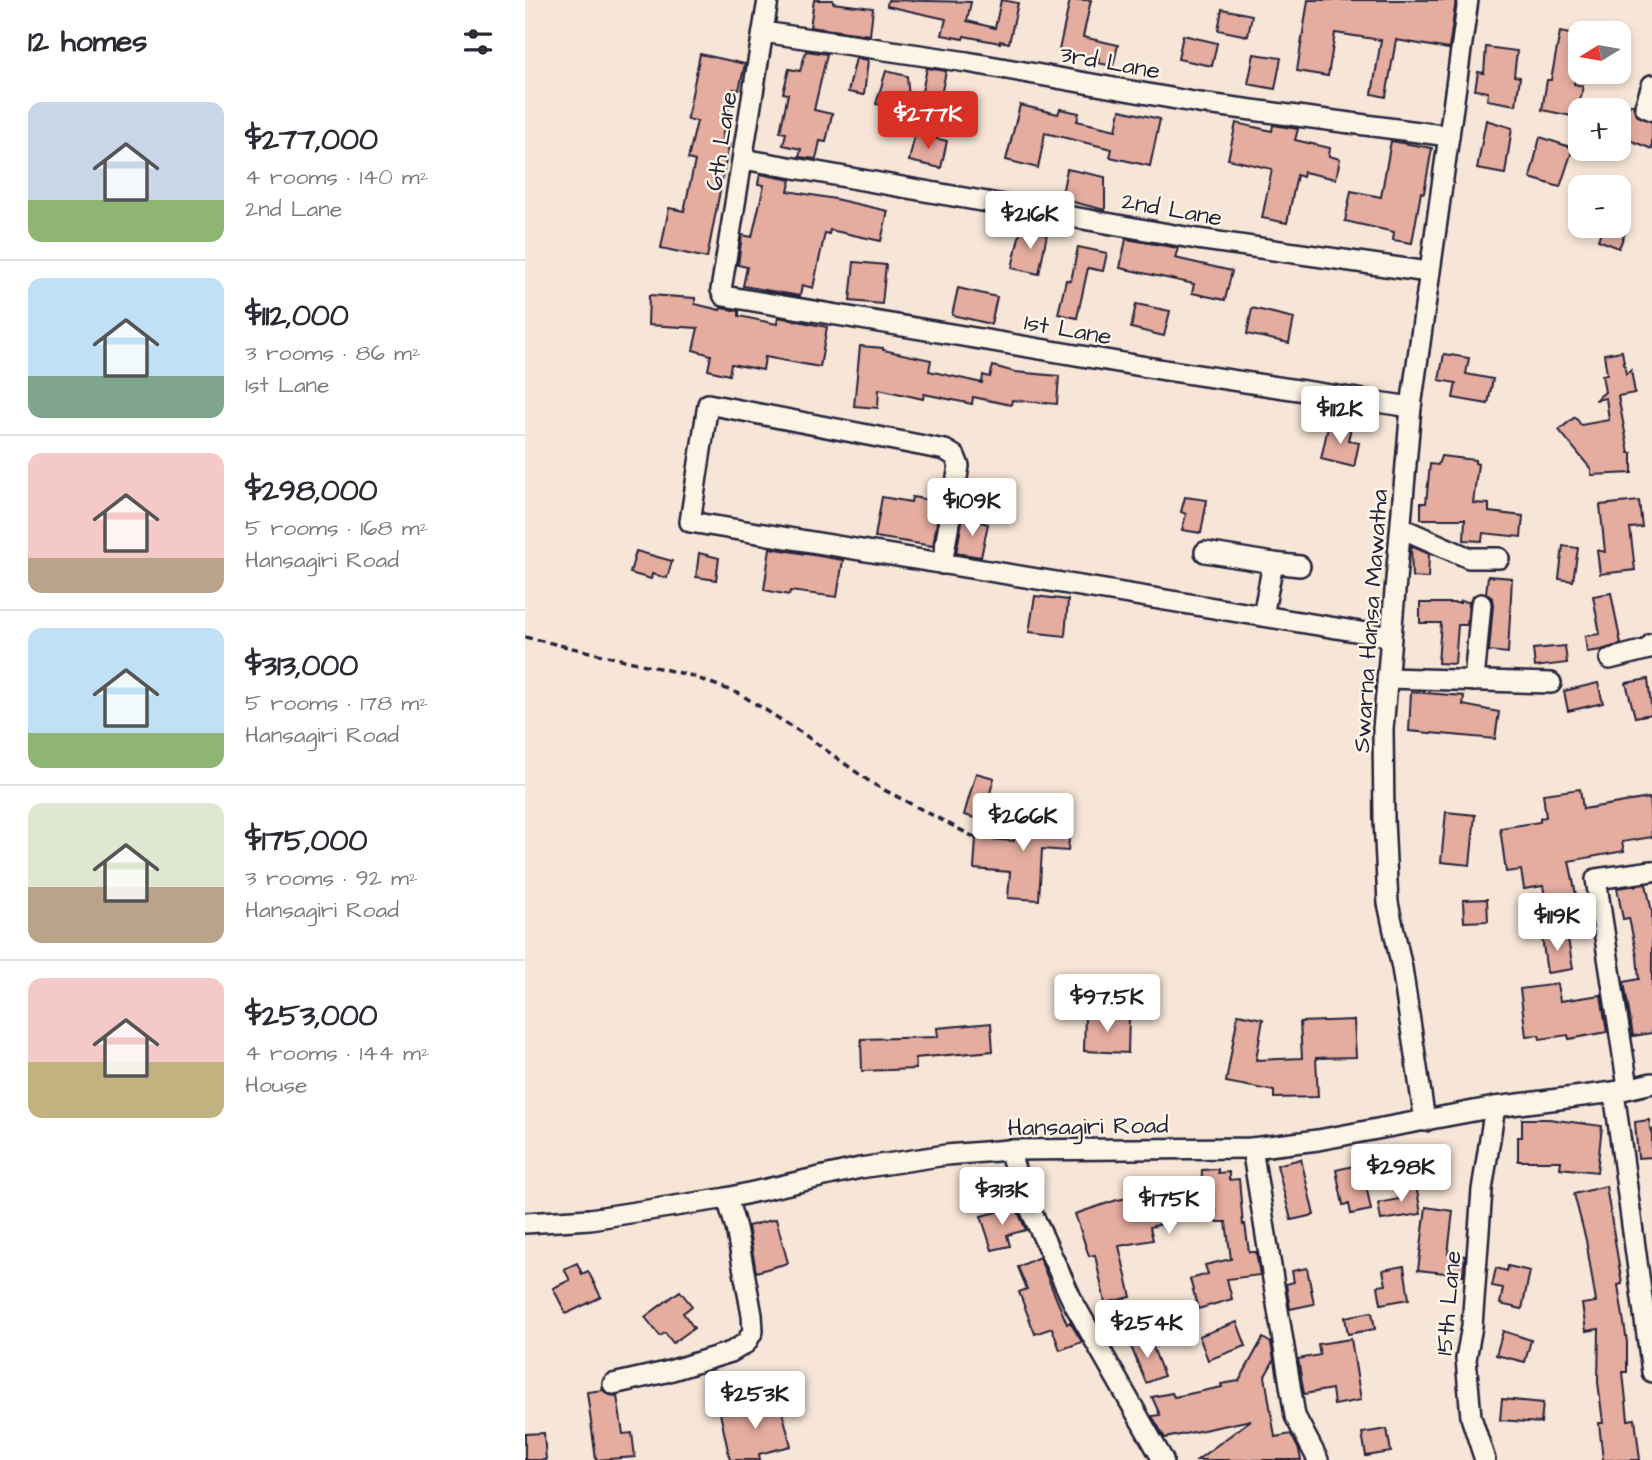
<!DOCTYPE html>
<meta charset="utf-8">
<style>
body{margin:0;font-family:"Architects Daughter",sans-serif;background:#f7f7f7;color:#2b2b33;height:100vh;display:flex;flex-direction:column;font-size:26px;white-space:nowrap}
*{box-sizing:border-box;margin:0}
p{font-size:23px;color:#7c7c81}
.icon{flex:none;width:38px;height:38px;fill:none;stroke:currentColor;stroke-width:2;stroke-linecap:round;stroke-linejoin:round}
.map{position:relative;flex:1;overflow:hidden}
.drawer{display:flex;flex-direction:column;background:#fff;width:525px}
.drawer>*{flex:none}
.needle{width:46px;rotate:259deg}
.fabs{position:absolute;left:1043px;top:21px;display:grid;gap:14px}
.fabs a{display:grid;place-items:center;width:63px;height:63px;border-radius:14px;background:#fff;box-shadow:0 4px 10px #0003;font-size:35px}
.price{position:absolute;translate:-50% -60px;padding:0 16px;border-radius:7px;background:#fff;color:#222;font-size:23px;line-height:46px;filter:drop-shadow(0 2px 4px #0008)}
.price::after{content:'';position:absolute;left:50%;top:42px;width:21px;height:16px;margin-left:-10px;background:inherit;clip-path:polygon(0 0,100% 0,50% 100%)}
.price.on{background:#d93025;color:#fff}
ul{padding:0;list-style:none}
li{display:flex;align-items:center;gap:21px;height:175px;padding:0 28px}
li+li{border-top:2px solid #e1e1e2}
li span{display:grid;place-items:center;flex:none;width:196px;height:140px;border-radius:14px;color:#555}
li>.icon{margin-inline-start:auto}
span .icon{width:84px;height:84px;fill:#fffc;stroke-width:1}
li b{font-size:30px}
h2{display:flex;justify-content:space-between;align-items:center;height:84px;padding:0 28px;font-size:30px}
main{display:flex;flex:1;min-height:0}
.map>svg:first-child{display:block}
.building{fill:#e5aca0;stroke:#22223b;stroke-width:2}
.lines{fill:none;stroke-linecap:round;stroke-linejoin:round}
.minor-casing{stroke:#22223b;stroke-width:24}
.path{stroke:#22223b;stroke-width:3.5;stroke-dasharray:7 5;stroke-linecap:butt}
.minor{stroke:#fcf5e5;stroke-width:19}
.labels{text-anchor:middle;stroke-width:5;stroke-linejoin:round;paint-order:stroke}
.street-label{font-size:24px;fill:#22223b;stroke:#fcf5e5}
</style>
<main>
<section class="drawer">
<h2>12 homes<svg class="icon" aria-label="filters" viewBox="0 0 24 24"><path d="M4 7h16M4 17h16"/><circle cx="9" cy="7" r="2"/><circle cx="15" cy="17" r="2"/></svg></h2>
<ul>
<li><span style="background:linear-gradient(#c9d6e8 70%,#8fb573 0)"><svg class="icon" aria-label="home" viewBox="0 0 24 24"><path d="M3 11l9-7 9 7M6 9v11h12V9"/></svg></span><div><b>$277,000</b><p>4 rooms · 140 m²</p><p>2nd Lane</p></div></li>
<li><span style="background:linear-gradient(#bfe0f5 70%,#7fa58c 0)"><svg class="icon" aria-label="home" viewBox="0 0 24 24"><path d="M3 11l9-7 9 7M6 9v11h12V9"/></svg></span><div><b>$112,000</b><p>3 rooms · 86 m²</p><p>1st Lane</p></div></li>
<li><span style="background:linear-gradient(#f6c9c9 75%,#b9a48a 0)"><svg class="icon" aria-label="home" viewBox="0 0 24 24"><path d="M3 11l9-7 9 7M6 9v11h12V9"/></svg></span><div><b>$298,000</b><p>5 rooms · 168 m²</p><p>Hansagiri Road</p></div></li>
<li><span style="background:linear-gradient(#bfe0f5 75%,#8fb573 0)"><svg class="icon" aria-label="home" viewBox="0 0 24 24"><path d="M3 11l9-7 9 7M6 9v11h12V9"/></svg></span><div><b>$313,000</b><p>5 rooms · 178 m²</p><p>Hansagiri Road</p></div></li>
<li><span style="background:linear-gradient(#dfe7d0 60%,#b9a48a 0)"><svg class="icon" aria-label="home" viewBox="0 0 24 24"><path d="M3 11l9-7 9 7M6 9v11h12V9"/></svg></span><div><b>$175,000</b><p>3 rooms · 92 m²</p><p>Hansagiri Road</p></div></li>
<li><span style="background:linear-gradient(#f6c9c9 60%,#c2b280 0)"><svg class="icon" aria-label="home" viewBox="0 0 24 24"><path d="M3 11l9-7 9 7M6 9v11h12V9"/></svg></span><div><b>$253,000</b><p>4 rooms · 144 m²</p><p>House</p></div></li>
</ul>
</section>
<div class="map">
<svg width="1127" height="1460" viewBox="0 0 1127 1460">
<rect width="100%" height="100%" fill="#f7e6d7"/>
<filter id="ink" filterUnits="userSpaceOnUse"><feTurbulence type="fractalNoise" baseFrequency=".0143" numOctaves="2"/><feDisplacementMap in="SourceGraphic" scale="14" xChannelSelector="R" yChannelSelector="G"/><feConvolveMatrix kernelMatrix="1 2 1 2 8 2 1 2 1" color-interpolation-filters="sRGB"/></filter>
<g filter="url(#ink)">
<!-- building -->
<g class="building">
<path d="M 289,0 L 308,0 L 308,3 L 348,8 L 345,35 L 285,27 Z"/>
<path d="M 363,0 L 446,2 L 442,21 L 470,28 L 476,0 L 493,3 L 484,43 L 475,41 L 475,43 L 439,36 L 438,39 L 417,35 L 421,19 L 362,6 Z"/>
<path d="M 545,0 L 566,0 L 558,37 L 593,45 L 588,66 L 573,63 L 574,58 L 534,50 Z"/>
<path d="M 783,0 L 931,0 L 924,49 L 871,40 L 861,97 L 847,94 L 856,40 L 810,33 L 803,76 L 772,71 Z"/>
<path d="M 697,9 L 727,15 L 723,36 L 693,30 Z"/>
<path d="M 1035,32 L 1055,36 L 1055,51 L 1049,84 L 1058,86 L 1052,117 L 1017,110 L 1022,80 L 1026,80 Z"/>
<path d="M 658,35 L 692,43 L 687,66 L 653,59 Z"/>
<path d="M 961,47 L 992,51 L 989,76 L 995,77 L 991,105 L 962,100 L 963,92 L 950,90 L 953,72 L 959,73 Z"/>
<path d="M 281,51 L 302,54 L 289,110 L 307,114 L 301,142 L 295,141 L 291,159 L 274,157 L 276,149 L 258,145 L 261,133 L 255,132 L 263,94 L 258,93 L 264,69 L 275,71 Z"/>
<path d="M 175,54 L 220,64 L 214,90 L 208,89 L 196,142 L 204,144 L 182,258 L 136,248 L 144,208 L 159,211 L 170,161 L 163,159 L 172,121 L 162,119 Z"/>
<path d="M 729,54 L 756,58 L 750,89 L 723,84 Z"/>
<path d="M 331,58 L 343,60 L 339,95 L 323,92 Z"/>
<path d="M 402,68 L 421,71 L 414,105 L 395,101 Z"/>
<path d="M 361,71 L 382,76 L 385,111 L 351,104 Z"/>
<path d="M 1105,104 L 1108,105 L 1111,115 L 1127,122 L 1127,149 L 1094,136 Z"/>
<path d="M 495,105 L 533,114 L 535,109 L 554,113 L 552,121 L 591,130 L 595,110 L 635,119 L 625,166 L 585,157 L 587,149 L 520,133 L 513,168 L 481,160 Z"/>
<path d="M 961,120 L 987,128 L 980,174 L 952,169 Z"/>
<path d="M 711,123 L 747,131 L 748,125 L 773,129 L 770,140 L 805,148 L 804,156 L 815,159 L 811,179 L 779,172 L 778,177 L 772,175 L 762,223 L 737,218 L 747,169 L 703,159 Z"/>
<path d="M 390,134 L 422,141 L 416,168 L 384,161 Z"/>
<path d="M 1015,137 L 1048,148 L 1035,187 L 1005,178 Z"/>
<path d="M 866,141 L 907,148 L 899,193 L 896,192 L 887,243 L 868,240 L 869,232 L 820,221 L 826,191 L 856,197 Z"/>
<path d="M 542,169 L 580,177 L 580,210 L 536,199 Z"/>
<path d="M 235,174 L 266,180 L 263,191 L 310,199 L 363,211 L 356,241 L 305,230 L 304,234 L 300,233 L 288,288 L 277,285 L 275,296 L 218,286 L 222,267 L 213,265 L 217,235 L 227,237 L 239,185 L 233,184 Z"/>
<path d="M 1078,226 L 1103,226 L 1094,248 L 1073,240 Z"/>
<path d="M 496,228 L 522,234 L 514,274 L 487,268 Z"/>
<path d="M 601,239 L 653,248 L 650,258 L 707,271 L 700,300 L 667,293 L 669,284 L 595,268 Z"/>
<path d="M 553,247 L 582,253 L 578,271 L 563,268 L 552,318 L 533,314 L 541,280 L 546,281 Z"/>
<path d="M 329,262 L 361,265 L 357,304 L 325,301 Z"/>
<path d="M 433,288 L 472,297 L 466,324 L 427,315 Z"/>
<path d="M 124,295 L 170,298 L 170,304 L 195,310 L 196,308 L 214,311 L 214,316 L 252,324 L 253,317 L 302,327 L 295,367 L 240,357 L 238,370 L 206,364 L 204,375 L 183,370 L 186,355 L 168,350 L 173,328 L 123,325 Z"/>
<path d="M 611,304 L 645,311 L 639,336 L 606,328 Z"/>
<path d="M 727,308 L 769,318 L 764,343 L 722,334 Z"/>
<path d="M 335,346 L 358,348 L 358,350 L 406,360 L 404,371 L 457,383 L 458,375 L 465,377 L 468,366 L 490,372 L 534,376 L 532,404 L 487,400 L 486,405 L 448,397 L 447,404 L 399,394 L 398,399 L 354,389 L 353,408 L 329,406 Z"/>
<path d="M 1097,351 L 1101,374 L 1106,370 L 1110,393 L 1093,396 L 1104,453 L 1107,453 L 1107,473 L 1066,475 L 1066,469 L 1034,430 L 1050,417 L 1056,425 L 1084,420 L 1081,398 L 1070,400 L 1080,392 L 1077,375 L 1082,374 L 1079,354 Z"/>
<path d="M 919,354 L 944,358 L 941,374 L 968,379 L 963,404 L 928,398 L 931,383 L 914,380 Z"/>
<path d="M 804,422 L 826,428 L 823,440 L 834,443 L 829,467 L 796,459 Z"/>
<path d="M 916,456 L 950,460 L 950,463 L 953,464 L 948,503 L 964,504 L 964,512 L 998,516 L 996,537 L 958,533 L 957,541 L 939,540 L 940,519 L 896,519 L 896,503 L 901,503 L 905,464 L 913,465 Z"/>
<path d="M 357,497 L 386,502 L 387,497 L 411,501 L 410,509 L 414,510 L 408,546 L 350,537 Z"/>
<path d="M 660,497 L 682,500 L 676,533 L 657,530 L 661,514 L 656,512 Z"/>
<path d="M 1114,501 L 1117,527 L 1105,528 L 1110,570 L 1075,574 L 1072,550 L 1080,552 L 1075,505 Z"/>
<path d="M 438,517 L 463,524 L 456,557 L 431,553 Z"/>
<path d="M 886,546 L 904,554 L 903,578 L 887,577 Z"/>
<path d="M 1038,546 L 1053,548 L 1048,581 L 1034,579 Z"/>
<path d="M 245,548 L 318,560 L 312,597 L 265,591 L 264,595 L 239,590 Z"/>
<path d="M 111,551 L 147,561 L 142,578 L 127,574 L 126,579 L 105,573 Z"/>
<path d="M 174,553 L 194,558 L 191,580 L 171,577 Z"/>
<path d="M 963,576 L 987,578 L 983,653 L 964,651 L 968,605 L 967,598 L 961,593 Z"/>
<path d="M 1086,593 L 1096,644 L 1076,650 L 1062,652 L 1060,636 L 1075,634 L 1068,596 Z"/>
<path d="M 510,596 L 543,600 L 540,636 L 504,632 Z"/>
<path d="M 935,601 L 944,602 L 942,625 L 933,625 L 930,664 L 913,663 L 916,623 L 895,623 L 895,603 L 935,603 Z"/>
<path d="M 1040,646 L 1042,663 L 1010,667 L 1008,649 Z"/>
<path d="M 1123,679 L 1127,714 L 1110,717 L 1101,683 Z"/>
<path d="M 1073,683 L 1078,703 L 1043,711 L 1039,691 Z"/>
<path d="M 886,692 L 939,696 L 938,705 L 974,712 L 970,739 L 884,731 Z"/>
<path d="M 451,773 L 469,778 L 458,820 L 439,815 Z"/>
<path d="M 1055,789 L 1058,809 L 1124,798 L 1127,837 L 1097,842 L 1099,851 L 1044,861 L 1053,904 L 1023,910 L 1018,886 L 999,889 L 996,870 L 981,872 L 975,828 L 1015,822 L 1015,818 L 1021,817 L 1018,794 Z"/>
<path d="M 491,810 L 522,813 L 521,824 L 545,825 L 543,851 L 517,849 L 514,900 L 483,898 L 485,872 L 449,869 L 451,838 L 489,841 Z"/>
<path d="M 921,812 L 950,815 L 945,865 L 916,862 Z"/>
<path d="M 1121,884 L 1127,912 L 1127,1033 L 1108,1036 L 1099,982 L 1114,979 L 1112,956 L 1104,918 L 1098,919 L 1092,888 Z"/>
<path d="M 962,899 L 963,921 L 939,922 L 938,900 Z"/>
<path d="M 1042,933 L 1048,969 L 1022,973 L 1017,937 Z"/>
<path d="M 1032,984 L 1035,1001 L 1076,995 L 1082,1032 L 1044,1039 L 1043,1035 L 1015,1039 L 1014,1035 L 1001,1036 L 995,989 Z"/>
<path d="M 560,1014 L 604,1016 L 603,1053 L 559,1051 Z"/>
<path d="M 713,1014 L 738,1019 L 731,1060 L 777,1058 L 775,1022 L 829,1020 L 831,1057 L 791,1058 L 793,1097 L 749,1098 L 749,1091 L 701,1082 Z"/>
<path d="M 466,1023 L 468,1051 L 390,1058 L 391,1069 L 337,1071 L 336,1039 L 413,1037 L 412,1028 Z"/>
<path d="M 997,1119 L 1024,1119 L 1077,1126 L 1072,1172 L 1035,1168 L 1036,1161 L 993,1161 L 993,1137 L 997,1137 Z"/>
<path d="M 1124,1120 L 1125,1129 L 1127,1129 L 1127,1157 L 1113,1158 L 1110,1122 Z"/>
<path d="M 776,1159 L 789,1215 L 766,1220 L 752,1165 Z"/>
<path d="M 837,1164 L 846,1210 L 826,1214 L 824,1204 L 818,1205 L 811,1170 Z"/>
<path d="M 693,1169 L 693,1173 L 704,1172 L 704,1180 L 714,1179 L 718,1225 L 720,1224 L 724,1252 L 731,1252 L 735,1275 L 702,1279 L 707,1299 L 673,1309 L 665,1279 L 683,1274 L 680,1265 L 706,1259 L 701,1222 L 691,1222 L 691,1210 L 625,1227 L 628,1240 L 594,1246 L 606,1297 L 580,1303 L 570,1255 L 564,1256 L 550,1214 L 592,1200 L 640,1192 L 643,1202 L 676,1191 L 677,1170 Z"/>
<path d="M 891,1185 L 896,1214 L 856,1220 L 853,1203 L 874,1199 L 872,1188 Z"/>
<path d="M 1081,1186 L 1097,1284 L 1093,1285 L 1102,1342 L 1102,1372 L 1098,1372 L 1103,1420 L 1110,1419 L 1115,1460 L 1078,1460 L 1074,1423 L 1078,1423 L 1073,1382 L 1074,1329 L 1061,1331 L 1057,1304 L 1071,1302 L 1061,1240 L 1049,1194 Z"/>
<path d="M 491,1207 L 501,1230 L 482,1235 L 485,1246 L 467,1250 L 456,1216 Z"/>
<path d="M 901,1207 L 928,1211 L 923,1254 L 940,1256 L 938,1275 L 893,1270 Z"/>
<path d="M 251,1219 L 263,1263 L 231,1272 L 223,1226 Z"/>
<path d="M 514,1257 L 542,1324 L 545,1322 L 557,1342 L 535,1350 L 527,1328 L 510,1334 L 494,1292 L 502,1289 L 493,1267 Z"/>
<path d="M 52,1263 L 57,1274 L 63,1271 L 76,1297 L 41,1314 L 28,1288 L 45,1280 L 39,1269 Z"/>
<path d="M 879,1266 L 884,1299 L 856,1304 L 853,1286 L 861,1285 L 858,1270 Z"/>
<path d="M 983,1266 L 1005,1271 L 997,1309 L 975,1304 L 978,1288 L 967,1286 L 971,1268 L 982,1271 Z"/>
<path d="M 782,1268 L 789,1304 L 765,1309 L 761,1284 L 769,1282 L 767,1271 Z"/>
<path d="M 155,1291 L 167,1306 L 158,1313 L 169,1328 L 148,1343 L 140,1333 L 135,1336 L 120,1317 Z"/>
<path d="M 847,1312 L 850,1329 L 823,1334 L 820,1317 Z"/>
<path d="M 712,1322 L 721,1346 L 683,1360 L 674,1336 Z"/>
<path d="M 978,1331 L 1006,1340 L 1000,1362 L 971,1355 Z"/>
<path d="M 624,1337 L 639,1376 L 621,1383 L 605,1344 Z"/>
<path d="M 738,1338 L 746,1343 L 749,1360 L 740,1376 L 750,1437 L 766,1434 L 774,1450 L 776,1460 L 672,1460 L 726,1420 L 640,1438 L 627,1416 L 635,1415 L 627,1397 L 647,1393 L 649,1397 L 697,1387 L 696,1384 L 714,1381 Z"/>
<path d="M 826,1339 L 836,1400 L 809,1405 L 807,1389 L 779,1394 L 773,1359 L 795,1355 L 793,1344 Z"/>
<path d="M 78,1390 L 84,1395 L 92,1396 L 98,1434 L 107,1433 L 110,1457 L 71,1460 L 62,1392 Z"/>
<path d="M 977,1399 L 1018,1403 L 1016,1423 L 975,1420 Z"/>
<path d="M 255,1402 L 266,1446 L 234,1454 L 235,1460 L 205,1460 L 195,1413 Z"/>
<path d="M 862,1429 L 866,1452 L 841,1456 L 837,1433 Z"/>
<path d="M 19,1433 L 21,1460 L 0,1460 L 0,1434 Z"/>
</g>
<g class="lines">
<defs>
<g id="minor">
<path d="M 243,0 L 196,290 L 199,296 L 640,370 L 886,407"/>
<path d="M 238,32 L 442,62 L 674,103 L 924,136"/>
<path d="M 1127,85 L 1120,107 L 1127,110"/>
<path d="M 218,159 L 672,239 L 903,272"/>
<path d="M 876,528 L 944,558 L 974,558"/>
<path d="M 680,552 L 748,563 L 738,616"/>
<path d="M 748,563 L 775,566"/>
<path d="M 417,564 L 434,466 L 430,456 L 420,450 L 183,404 L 165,522 C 398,561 632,598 866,637"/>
<path d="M 1085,659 L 1124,649 L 1127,644"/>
<path d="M 863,678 L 1026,683"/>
<path d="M 949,681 L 956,604"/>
<path d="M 1103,1087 L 1071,879 L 1127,871"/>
<path d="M 1089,1092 L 1127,1372"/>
<path d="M 900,1121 L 877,968 L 863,903 L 859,819 L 858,729 L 886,407 L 943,0"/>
<path d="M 727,1148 L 770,1416 L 793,1460"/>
<path d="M 484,1150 L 497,1191 L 548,1302 L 638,1460"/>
<path d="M 0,1223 L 65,1219 L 202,1198 L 335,1168 L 421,1155 L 484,1150 L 727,1148 L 793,1140 L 970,1107 L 1089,1092 L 1127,1083"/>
<path d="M 88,1384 L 141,1372 L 206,1352 L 221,1343 L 228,1331 L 227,1315 L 211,1228 L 202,1198"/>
<path d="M 960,1460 L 946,1417 L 941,1359 L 947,1326 L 957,1190 L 970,1107"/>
</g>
</defs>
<!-- minor casing -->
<use href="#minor" class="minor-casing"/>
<!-- path -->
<path class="path" d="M 0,637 L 164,675 L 215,694 L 280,735 L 348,784 L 451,838"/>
<!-- minor -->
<use href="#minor" class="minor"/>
</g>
</g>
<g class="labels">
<!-- street labels -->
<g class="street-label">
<text transform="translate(585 62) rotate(10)" y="8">3rd Lane</text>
<text transform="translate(196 141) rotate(-81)" y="8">6th Lane</text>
<text transform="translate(647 209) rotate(10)" y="8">2nd Lane</text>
<text transform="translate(543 329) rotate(10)" y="8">1st Lane</text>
<text transform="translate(845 621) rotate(-86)" y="8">Swarna Hansa Mawatha</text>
<text transform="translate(563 1126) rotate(-1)" y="8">Hansagiri Road</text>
<text transform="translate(923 1303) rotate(-85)" y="8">15th Lane</text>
</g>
</g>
</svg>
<div class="fabs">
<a><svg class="needle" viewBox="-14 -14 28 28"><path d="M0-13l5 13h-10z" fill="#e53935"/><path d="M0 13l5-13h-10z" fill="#7c7c81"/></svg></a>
<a>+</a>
<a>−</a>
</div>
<b class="price on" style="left:403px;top:151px">$277K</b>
<b class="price" style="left:505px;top:251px">$216K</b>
<b class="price" style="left:815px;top:446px">$112K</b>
<b class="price" style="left:447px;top:538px">$109K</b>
<b class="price" style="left:498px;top:853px">$266K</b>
<b class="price" style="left:1032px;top:953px">$119K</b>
<b class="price" style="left:582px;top:1034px">$97.5K</b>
<b class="price" style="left:876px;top:1204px">$298K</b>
<b class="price" style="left:477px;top:1227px">$313K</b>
<b class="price" style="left:644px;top:1236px">$175K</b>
<b class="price" style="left:622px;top:1360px">$254K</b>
<b class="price" style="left:230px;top:1431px">$253K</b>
</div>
</main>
